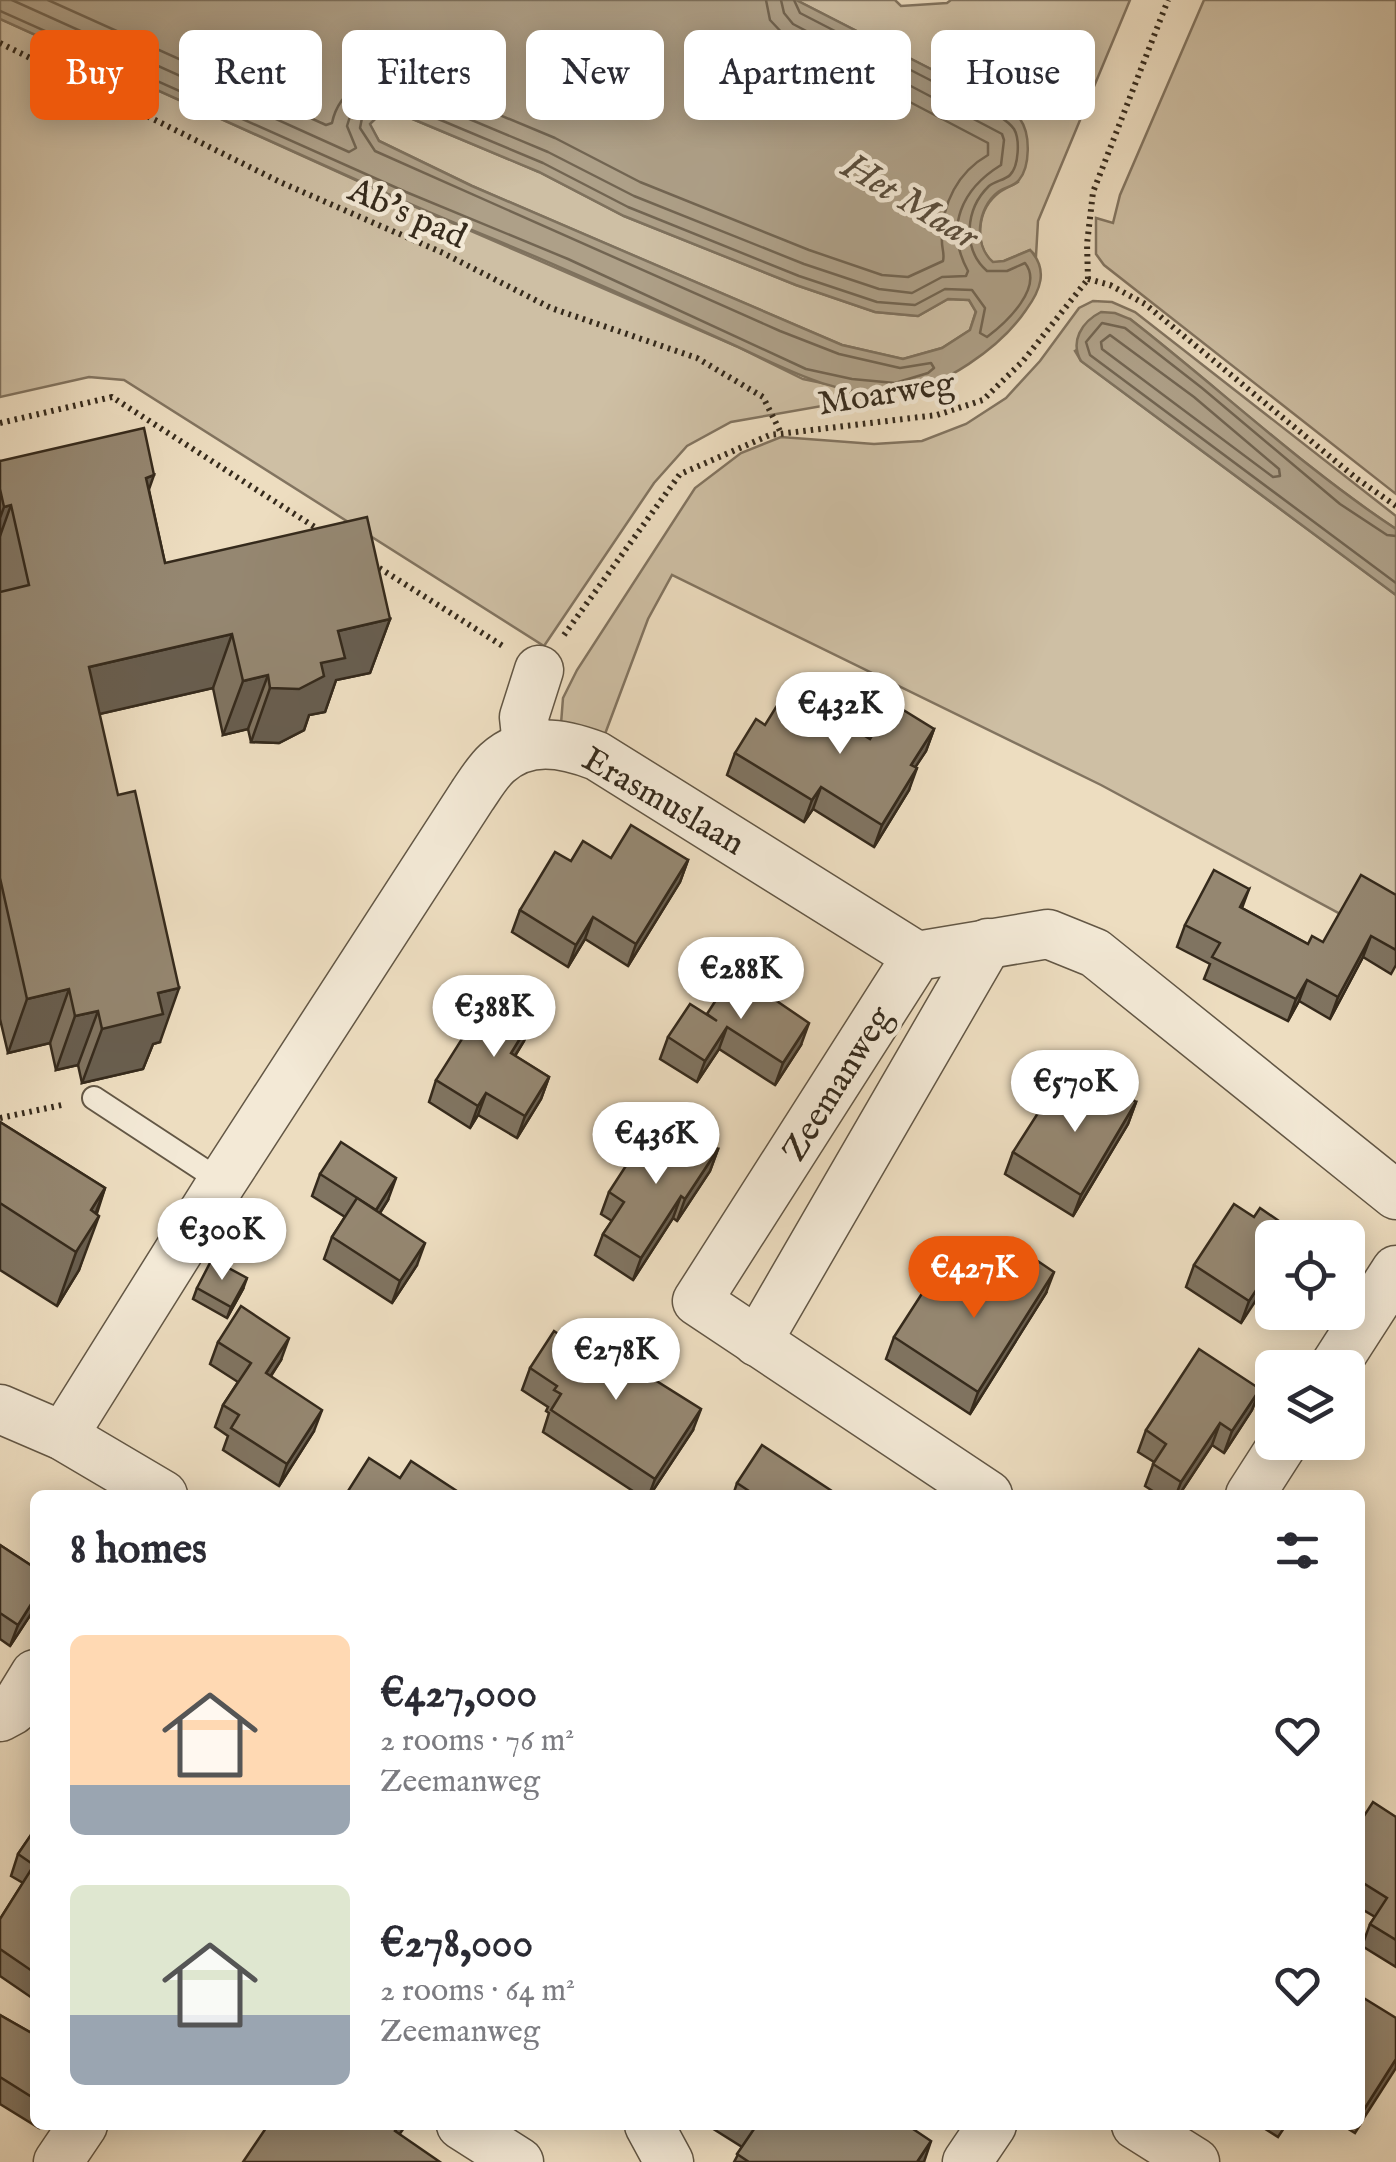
<!DOCTYPE html>
<meta charset="utf-8">
<style>
body{margin:0;font-family:"IM FELL English",serif;background:#f7f7f7;color:#2b2b33;height:100vh;display:flex;flex-direction:column;font-size:38px;white-space:nowrap}
*{box-sizing:border-box;margin:0}
p{font-size:32px;color:#7c7c81}
.icon{flex:none;width:55px;height:55px;fill:none;stroke:currentColor;stroke-width:2;stroke-linecap:round;stroke-linejoin:round}
.map{position:relative;flex:1;overflow:hidden}
.sheet{position:absolute;left:30px;top:1490px;width:1335px;height:640px;display:flex;flex-direction:column;background:#fff;border-radius:15px;box-shadow:0 5px 25px #0003}
.sheet>*{flex:none}
.banner{position:absolute;left:30px;top:30px;width:1338px;height:90px;display:flex;gap:20px}
.fabs{position:absolute;left:1255px;top:1220px;display:grid;gap:20px}
.fabs a{display:grid;place-items:center;width:110px;height:110px;border-radius:15px;background:#fff;box-shadow:0 5px 25px #0003;font-size:50px}
.price{position:absolute;translate:-50% -85px;padding:0 22px;border-radius:35px;background:#fff;color:#222;font-size:32px;line-height:65px;filter:drop-shadow(0 2px 5px #0008)}
.price::after{content:'';position:absolute;left:50%;top:60px;width:30px;height:22px;margin-left:-15px;background:inherit;clip-path:polygon(0 0,100% 0,50% 100%)}
.price.selected{background:#ea580c;color:#fff}
ul{padding:0;list-style:none}
li{display:flex;align-items:center;gap:30px;height:250px;padding:0 40px}
li span{display:grid;place-items:center;flex:none;width:280px;height:200px;border-radius:15px;color:#555}
li>.icon{margin-inline-start:auto}
span .icon{width:120px;height:120px;fill:#fffc;stroke-width:1}
li b{font-size:42px}
h2{display:flex;justify-content:space-between;align-items:center;height:120px;padding:0 40px;font-size:42px}
.chip{padding:0 35px;border-radius:15px;background:#fff;box-shadow:0 5px 25px #0003;font-size:35px;line-height:90px}
.chip.selected{background:#ea580c;color:#fff}
.map>svg:first-child{display:block}
.green{fill:#cebfa4;stroke:#827460;stroke-width:2.5}
.water{fill:#aea088;stroke:#7e715d;stroke-width:2.5;fill-rule:evenodd}
.lines{fill:none;stroke-linecap:round;stroke-linejoin:round}
.shore{stroke:#726552;stroke-width:2.5}
.service-casing{stroke:#635745;stroke-width:26}
.minor-casing{stroke:#635745;stroke-width:51}
.path{stroke:#352a1c;stroke-width:6;stroke-dasharray:2.5 5;stroke-linecap:butt}
.service{stroke:#f3e9d6;stroke-width:22}
.minor{stroke:#f3e9d6;stroke-width:48}
.wall{fill:#807461;stroke:#352a1c;stroke-width:2.5}
.shaded-wall{fill:#685e4f;stroke:#352a1c;stroke-width:2.5}
.building{fill:#958771;stroke:#352a1c;stroke-width:2.5}
.labels{text-anchor:middle;stroke-width:9;stroke-linejoin:round;paint-order:stroke}
.street-label{font-size:35px;fill:#352a1c;stroke:#f3e9d6}
.water-label{font-size:38px;font-style:italic;fill:#594d3c;stroke:#f3e9d6}
</style>
<div class="map">
<svg width="1396" height="2162" viewBox="0 0 1396 2162">
<rect width="100%" height="100%" fill="#edddc0"/>
<filter id="stains"><feTurbulence type="fractalNoise" baseFrequency=".002" numOctaves="4"/><feColorMatrix values="0 0 0 0 .2 0 0 0 0 .09 0 0 0 0 .02 0 0 0 .5 -.17"/></filter>
<radialGradient id="worn" r=".72"><stop offset=".6" stop-color="#630" stop-opacity="0"/><stop offset="1" stop-color="#630" stop-opacity=".3"/></radialGradient>
<!-- green -->
<g class="green">
<path d="M 796,0 L 895,0 L 901,6 L 947,3 L 951,0 L 1130,0 L 1038,221 L 1036,256 L 1030,250 L 1004,261 L 993,263 C 974,245 977,212 996,195 C 1002,189 1011,186 1018,182 L 1001,105 Z"/>
<path d="M 1204,0 L 1396,0 L 1396,494 L 1104,265 L 1096,254 L 1096,218 L 1113,223 L 1120,195 Z"/>
<path d="M 0,19 L 402,201 L 736,346 L 803,379 L 851,389 L 896,393 L 731,422 L 687,446 L 654,483 L 544,646 L 124,380 L 89,377 L 0,397 Z"/>
<path d="M 396,112 L 539,172 L 624,216 L 796,285 L 875,312 L 918,316 L 948,299 L 969,300 L 976,311 L 970,330 L 942,348 L 903,359 L 842,345 L 472,186 L 379,141 L 369,124 L 378,116 Z"/>
<path d="M 1093,301 L 1112,302 L 1135,312 L 1396,516 L 1396,529 C 1302,467 1219,388 1130,319 L 1075,351 L 1081,361 L 1396,595 L 1396,944 L 1101,785 L 672,575 L 648,619 L 599,750 L 561,724 L 563,698 L 577,670 L 695,488 L 741,453 L 781,437 L 874,444 L 922,441 L 966,424 L 1006,398 L 1040,361 L 1079,308 Z"/>
</g>
<!-- water -->
<g class="water">
<path d="M 0,0 L 796,0 L 1001,105 C 1007,109 1016,114 1020,119 C 1031,134 1030,167 1019,180 C 1014,187 1004,187 998,192 C 977,208 973,245 993,262 L 1004,261 L 1030,250 C 1049,270 1040,291 1026,310 C 1001,347 942,389 896,393 C 833,398 779,365 725,341 C 672,317 619,293 566,270 C 511,245 454,224 399,199 C 266,140 133,79 0,19 ZM 396,112 L 539,172 L 624,216 L 796,285 L 875,312 L 918,316 L 948,299 L 969,300 L 976,312 L 970,330 L 942,348 L 903,359 L 842,345 L 472,186 L 379,141 L 370,124 L 378,116 Z"/>
<path d="M 1101,312 L 1115,313 L 1130,319 C 1219,388 1302,467 1396,529 L 1396,595 L 1081,361 C 1070,342 1081,322 1101,312 Z"/>
</g>
<g class="lines">
<!-- shore -->
<g class="shore">
<path d="M 12,0 L 349,152 L 356,148 L 347,126 L 352,110 L 370,95 L 400,90 L 548,152 L 634,196 L 804,264 L 879,289 L 912,293 L 942,277 L 966,276 L 968,271 C 944,227 962,189 1001,165 L 1004,140 L 1002,134 L 793,24 L 784,13 L 781,0"/>
<path d="M 48,0 L 326,125 L 332,123 C 339,89 373,71 406,76 L 555,138 L 640,182 L 809,250 L 882,275 L 908,277 L 943,261 C 945,253 941,247 942,238 C 942,203 958,172 988,155 L 988,143 L 786,37 L 770,20 L 766,0"/>
<path d="M 0,11 L 406,192 L 568,259 L 806,369 L 852,379 L 895,383 L 928,373 L 934,368 L 931,363 L 900,368 L 839,354 L 780,331 L 375,151 L 360,128 L 362,118 L 373,108 L 400,103 L 543,163 L 628,207 L 799,276 L 877,302 L 915,305 L 945,289 L 972,290 L 985,308 L 980,333 L 987,337 C 1007,322 1044,287 1025,263 L 1007,271 L 987,271 C 962,249 965,209 989,186 C 995,181 1005,180 1010,175 C 1019,166 1020,139 1014,129 C 1009,122 1002,118 996,114 L 800,13 L 794,0"/>
<path d="M 1110,335 L 1194,397 L 1279,469 L 1280,476 L 1273,477 L 1102,349 L 1101,342 Z"/>
<path d="M 1396,536 L 1387,535 L 1340,504 L 1202,388 L 1125,328 L 1102,323 L 1086,342 L 1090,355 L 1396,583"/>
</g>
<defs>
<path id="service" d="M 94,1098 L 222,1182"/>
<g id="minor">
<path d="M 527,745 L 524,717 L 539,670"/>
<path d="M 917,956 L 697,1301 L 988,1495"/>
<path d="M 757,1342 L 988,943"/>
<path d="M 1333,1368 L 1396,1270"/>
<path d="M 0,1409 L 63,1436 L 163,1495"/>
<path d="M 63,1436 L 222,1182 L 472,796 C 479,786 487,772 497,763 C 527,736 563,743 597,756 L 917,956 L 1048,934 L 1095,953 L 1396,1195"/>
<path d="M 1250,1495 L 1284,1442"/>
<path d="M 0,1717 L 13,1710 L 35,1674"/>
<path d="M 461,2125 L 519,2162"/>
<path d="M 649,2125 L 669,2162"/>
<path d="M 1136,2125 L 1195,2162"/>
<path d="M 58,2162 L 83,2125"/>
<path d="M 967,2162 L 992,2125"/>
</g>
</defs>
<!-- service casing -->
<use href="#service" class="service-casing"/>
<!-- minor casing -->
<use href="#minor" class="minor-casing"/>
<!-- path -->
<g class="path">
<path d="M 0,43 L 280,182 L 443,253 L 551,308 L 697,358 L 763,397 L 781,433"/>
<path d="M 1088,279 L 1110,285 L 1145,304 L 1356,478 L 1396,506"/>
<path d="M 1088,279 L 1087,244 L 1093,192 L 1168,0"/>
<path d="M 0,423 L 112,397 L 324,533"/>
<path d="M 373,564 L 506,648"/>
<path d="M 564,635 L 680,474 L 770,435 L 937,415 L 983,400 L 1023,361 L 1088,279"/>
<path d="M 0,1118 L 62,1105"/>
</g>
<!-- service -->
<use href="#service" class="service"/>
<!-- minor -->
<use href="#minor" class="minor"/>
</g>
<!-- wall -->
<g class="wall">
<path d="M 0,461 L 149,490 L 165,563 L 390,619 L 370,673 L 336,680 L 325,712 L 309,715 L 304,730 L 279,743 L 251,742 L 248,729 L 223,735 L 213,688 L 99,714 L 160,1042 L 153,1044 L 143,1069 L 82,1083 L 78,1065 L 56,1070 L 50,1043 L 8,1053 L 0,1019 Z"/>
<path d="M 804,721 L 830,730 L 870,739 L 934,729 L 926,751 L 915,767 L 909,790 L 874,847 L 813,809 L 804,822 L 727,775 L 735,753 L 765,725 Z"/>
<path d="M 611,858 L 688,860 L 680,882 L 628,966 L 585,939 L 568,967 L 512,932 L 520,910 L 571,861 Z"/>
<path d="M 1249,889 L 1242,908 L 1308,944 L 1323,942 L 1396,895 L 1396,965 L 1391,974 L 1363,957 L 1330,1019 L 1299,1001 L 1288,1021 L 1204,979 L 1210,964 L 1177,947 L 1185,925 Z"/>
<path d="M 707,1014 L 801,1045 L 775,1085 L 719,1049 L 697,1082 L 660,1059 L 668,1037 Z"/>
<path d="M 532,1019 L 524,1041 L 515,1056 L 549,1077 L 541,1099 L 517,1138 L 478,1115 L 470,1128 L 429,1102 L 436,1080 Z"/>
<path d="M 1136,1102 L 1128,1124 L 1073,1216 L 1005,1174 L 1013,1152 L 1084,1107 Z"/>
<path d="M 0,1122 L 105,1188 L 79,1270 L 57,1306 L 0,1270 Z"/>
<path d="M 718,1149 L 710,1171 L 677,1221 L 673,1218 L 633,1280 L 595,1255 L 603,1234 L 612,1221 L 601,1214 L 609,1192 L 659,1153 Z"/>
<path d="M 320,1174 L 388,1200 L 380,1213 L 417,1265 L 392,1303 L 324,1259 L 332,1237 L 345,1217 L 312,1196 Z"/>
<path d="M 1254,1217 L 1295,1232 L 1241,1323 L 1186,1287 L 1194,1265 Z"/>
<path d="M 197,1288 L 243,1289 L 227,1318 L 193,1299 Z"/>
<path d="M 1046,1293 L 970,1414 L 886,1359 L 894,1337 L 961,1296 L 990,1294 Z"/>
<path d="M 218,1342 L 281,1360 L 271,1376 L 314,1431 L 279,1486 L 223,1450 L 228,1436 L 215,1427 L 223,1405 L 238,1382 L 210,1364 Z"/>
<path d="M 530,1368 L 693,1430 L 650,1495 L 639,1495 L 543,1432 L 549,1413 L 546,1411 L 548,1407 L 522,1390 Z"/>
<path d="M 1260,1389 L 1252,1410 L 1224,1453 L 1212,1445 L 1179,1495 L 1159,1495 L 1145,1486 L 1154,1462 L 1138,1452 L 1146,1430 Z"/>
<path d="M 737,1483 L 838,1495 L 733,1495 Z"/>
<path d="M 0,1545 L 35,1568 L 35,1608 L 10,1646 L 0,1639 Z"/>
<path d="M 1396,1817 L 1396,1967 L 1362,1946 L 1370,1924 L 1375,1917 L 1360,1908 L 1360,1822 Z"/>
<path d="M 35,1829 L 35,2000 L 0,1976 L 0,1919 L 23,1883 L 11,1876 L 18,1854 Z"/>
<path d="M 0,2015 L 35,2035 L 35,2125 L 41,2125 L 39,2128 L 0,2104 Z"/>
<path d="M 707,2125 L 907,2125 L 924,2162 L 734,2162 L 742,2147 Z"/>
<path d="M 1259,2125 L 1286,2125 L 1278,2137 Z"/>
<path d="M 1342,2125 L 1360,2125 L 1355,2133 Z"/>
</g>
<!-- shaded-wall -->
<g class="shaded-wall">
<path d="M 154,475 L 135,529 L 146,478 Z"/>
<path d="M 11,505 L 0,536 L 0,518 L 4,507 Z"/>
<path d="M 390,619 L 370,673 L 336,680 L 325,712 L 309,715 L 304,730 L 279,743 L 251,742 L 270,688 L 338,631 Z"/>
<path d="M 232,634 L 213,688 L 69,721 L 89,667 Z"/>
<path d="M 268,675 L 248,729 L 223,735 L 243,681 Z"/>
<path d="M 934,729 L 926,751 L 903,786 L 911,765 Z"/>
<path d="M 917,768 L 909,790 L 874,847 L 882,825 Z"/>
<path d="M 821,787 L 813,809 L 804,822 L 812,800 Z"/>
<path d="M 688,860 L 680,882 L 628,966 L 636,944 Z"/>
<path d="M 593,917 L 585,939 L 568,967 L 576,945 Z"/>
<path d="M 1371,936 L 1363,957 L 1330,1019 L 1338,997 Z"/>
<path d="M 1307,980 L 1299,1001 L 1288,1021 L 1296,999 Z"/>
<path d="M 179,988 L 160,1042 L 153,1044 L 143,1069 L 82,1083 L 102,1029 L 158,993 Z"/>
<path d="M 69,989 L 50,1043 L 8,1053 L 27,999 Z"/>
<path d="M 98,1011 L 78,1065 L 56,1070 L 75,1016 Z"/>
<path d="M 532,1019 L 524,1041 L 503,1075 L 511,1053 Z"/>
<path d="M 809,1023 L 801,1045 L 775,1085 L 783,1063 Z"/>
<path d="M 727,1027 L 719,1049 L 697,1082 L 705,1061 Z"/>
<path d="M 549,1077 L 541,1099 L 517,1138 L 525,1116 Z"/>
<path d="M 486,1093 L 478,1115 L 470,1128 L 478,1106 Z"/>
<path d="M 1136,1102 L 1128,1124 L 1073,1216 L 1081,1195 Z"/>
<path d="M 718,1149 L 710,1171 L 677,1221 L 685,1199 Z"/>
<path d="M 396,1178 L 388,1200 L 368,1231 L 376,1210 Z"/>
<path d="M 105,1188 L 89,1231 L 99,1216 L 79,1270 L 57,1306 L 91,1210 Z"/>
<path d="M 681,1196 L 673,1218 L 633,1280 L 641,1258 Z"/>
<path d="M 425,1243 L 417,1265 L 392,1303 L 400,1281 Z"/>
<path d="M 1272,1266 L 1272,1276 L 1241,1323 L 1249,1301 Z"/>
<path d="M 1054,1272 L 1046,1293 L 970,1414 L 978,1392 Z"/>
<path d="M 247,1278 L 243,1289 L 227,1318 L 231,1307 Z"/>
<path d="M 289,1338 L 281,1360 L 258,1395 L 266,1373 Z"/>
<path d="M 1260,1389 L 1252,1410 L 1224,1453 L 1232,1431 Z"/>
<path d="M 701,1409 L 693,1430 L 650,1495 L 649,1495 L 655,1479 Z"/>
<path d="M 322,1410 L 314,1431 L 279,1486 L 287,1464 Z"/>
<path d="M 1220,1423 L 1212,1445 L 1179,1495 L 1176,1495 L 1181,1482 Z"/>
<path d="M 35,1598 L 35,1608 L 10,1646 L 18,1625 Z"/>
<path d="M 1396,2059 L 1396,2068 L 1360,2124 L 1363,2111 Z"/>
<path d="M 399,2125 L 406,2125 L 387,2152 L 395,2131 Z"/>
<path d="M 931,2141 L 924,2162 L 917,2162 Z"/>
</g>
<!-- building -->
<g class="building">
<path d="M 144,428 L 154,475 L 146,478 L 165,563 L 367,517 L 390,619 L 338,631 L 345,658 L 321,663 L 324,676 L 299,689 L 270,688 L 268,675 L 243,681 L 232,634 L 89,667 L 118,795 L 135,791 L 179,988 L 158,993 L 163,1014 L 102,1029 L 98,1011 L 75,1016 L 69,989 L 27,999 L 0,878 L 0,592 L 29,585 L 11,505 L 4,507 L 0,489 L 0,461 Z"/>
<path d="M 892,703 L 934,729 L 911,765 L 917,768 L 882,825 L 821,787 L 812,800 L 735,753 L 756,719 L 765,725 L 778,704 L 804,721 L 807,716 L 830,730 L 837,719 L 870,739 Z"/>
<path d="M 631,825 L 688,860 L 636,944 L 593,917 L 576,945 L 520,910 L 555,852 L 571,861 L 583,841 L 611,858 Z"/>
<path d="M 1214,870 L 1249,889 L 1240,907 L 1308,944 L 1312,936 L 1323,942 L 1361,875 L 1396,895 L 1396,950 L 1371,936 L 1338,997 L 1307,980 L 1296,999 L 1212,957 L 1220,943 L 1185,925 Z"/>
<path d="M 734,972 L 809,1023 L 783,1063 L 727,1027 L 705,1061 L 668,1037 L 690,1004 L 717,1021 L 707,1014 Z"/>
<path d="M 491,993 L 532,1019 L 511,1053 L 549,1077 L 525,1116 L 486,1093 L 478,1106 L 436,1080 Z"/>
<path d="M 1100,1080 L 1136,1102 L 1081,1195 L 1013,1152 L 1054,1088 L 1084,1107 Z"/>
<path d="M 0,1122 L 105,1188 L 91,1210 L 99,1216 L 76,1252 L 0,1203 Z"/>
<path d="M 678,1123 L 718,1149 L 685,1199 L 681,1196 L 641,1258 L 603,1234 L 624,1202 L 609,1192 L 642,1141 L 659,1153 Z"/>
<path d="M 341,1142 L 396,1178 L 376,1210 L 320,1174 Z"/>
<path d="M 357,1198 L 425,1243 L 400,1281 L 332,1237 Z"/>
<path d="M 1234,1204 L 1254,1217 L 1260,1208 L 1295,1232 L 1291,1238 L 1272,1238 L 1272,1266 L 1249,1301 L 1194,1265 Z"/>
<path d="M 1020,1249 L 1054,1272 L 978,1392 L 894,1337 L 932,1278 L 961,1296 L 971,1282 L 990,1294 Z"/>
<path d="M 212,1259 L 247,1278 L 231,1307 L 197,1288 Z"/>
<path d="M 241,1306 L 289,1338 L 266,1373 L 322,1410 L 287,1464 L 231,1428 L 239,1415 L 223,1405 L 251,1363 L 218,1342 Z"/>
<path d="M 554,1331 L 583,1351 L 591,1340 L 701,1409 L 655,1479 L 551,1410 L 561,1394 L 554,1390 L 557,1386 L 530,1368 Z"/>
<path d="M 1199,1349 L 1260,1389 L 1232,1431 L 1220,1423 L 1181,1482 L 1153,1464 L 1166,1444 L 1146,1430 Z"/>
<path d="M 762,1445 L 838,1495 L 755,1495 L 737,1483 Z"/>
<path d="M 369,1458 L 400,1478 L 411,1461 L 463,1495 L 355,1495 L 348,1491 Z"/>
<path d="M 0,1545 L 35,1568 L 35,1598 L 18,1625 L 0,1613 Z"/>
<path d="M 1373,1802 L 1396,1817 L 1396,1940 L 1370,1924 L 1387,1898 L 1360,1881 L 1360,1822 Z"/>
<path d="M 35,1829 L 35,1973 L 0,1949 L 0,1919 L 34,1865 L 18,1854 Z"/>
<path d="M 1362,1997 L 1396,2018 L 1396,2059 L 1363,2111 L 1360,2109 L 1360,2000 Z"/>
<path d="M 0,2015 L 35,2035 L 35,2099 L 0,2077 Z"/>
<path d="M 268,2125 L 399,2125 L 395,2131 L 440,2162 L 243,2162 Z"/>
<path d="M 748,2125 L 907,2125 L 931,2141 L 917,2162 L 749,2162 L 737,2154 L 754,2129 Z"/>
</g>
<g class="labels">
<!-- street labels -->
<g class="street-label">
<text transform="translate(408 212) rotate(24)" y="12">Ab's pad</text>
<text transform="translate(886 392) rotate(-9)" y="12">Moarweg</text>
<text transform="translate(664 800) rotate(30)" y="12">Erasmuslaan</text>
<text transform="translate(836 1083) rotate(-58)" y="12">Zeemanweg</text>
</g>
<!-- water labels -->
<g class="water-label">
<text transform="translate(911 200) rotate(31)" y="13">Het Maar</text>
</g>
</g>
<rect width="100%" height="100%" filter="url(#stains)"/>
<rect width="100%" height="100%" fill="url(#worn)"/>
</svg>
<div class="fabs">
<a><svg class="icon" aria-label="locate" viewBox="0 0 24 24"><circle cx="12" cy="12" r="6"/><path d="M12 2v4M12 18v4M2 12h4M18 12h4"/></svg></a>
<a><svg class="icon" aria-label="layers" viewBox="0 0 24 24"><path d="M12 4l9 5-9 5-9-5zM3 14l9 5 9-5"/></svg></a>
</div>
<b class="price" style="left:840px;top:757px">€432K</b>
<b class="price" style="left:741px;top:1022px">€288K</b>
<b class="price" style="left:494px;top:1060px">€388K</b>
<b class="price" style="left:1075px;top:1135px">€570K</b>
<b class="price" style="left:656px;top:1187px">€436K</b>
<b class="price" style="left:222px;top:1283px">€300K</b>
<b class="price selected" style="left:974px;top:1321px">€427K</b>
<b class="price" style="left:616px;top:1403px">€278K</b>
<div class="banner">
<a class="chip selected">Buy</a>
<a class="chip">Rent</a>
<a class="chip">Filters</a>
<a class="chip">New</a>
<a class="chip">Apartment</a>
<a class="chip">House</a>
</div>
<section class="sheet">
<h2>8 homes<svg class="icon" aria-label="filters" viewBox="0 0 24 24"><path d="M4 7h16M4 17h16"/><circle cx="9" cy="7" r="2"/><circle cx="15" cy="17" r="2"/></svg></h2>
<ul>
<li><span style="background:linear-gradient(#ffd9b3 75%,#9aa5b1 0)"><svg class="icon" aria-label="home" viewBox="0 0 24 24"><path d="M3 11l9-7 9 7M6 9v11h12V9"/></svg></span><div><b>€427,000</b><p>2 rooms · 76 m²</p><p>Zeemanweg</p></div><svg class="icon" aria-label="heart" viewBox="0 0 24 24"><path d="M12 20l-8-8c-3-5 5-10 8-4 3-6 11-1 8 4z"/></svg></li>
<li><span style="background:linear-gradient(#dfe7d0 65%,#9aa5b1 0)"><svg class="icon" aria-label="home" viewBox="0 0 24 24"><path d="M3 11l9-7 9 7M6 9v11h12V9"/></svg></span><div><b>€278,000</b><p>2 rooms · 64 m²</p><p>Zeemanweg</p></div><svg class="icon" aria-label="heart" viewBox="0 0 24 24"><path d="M12 20l-8-8c-3-5 5-10 8-4 3-6 11-1 8 4z"/></svg></li>
</ul>
</section>
</div>
